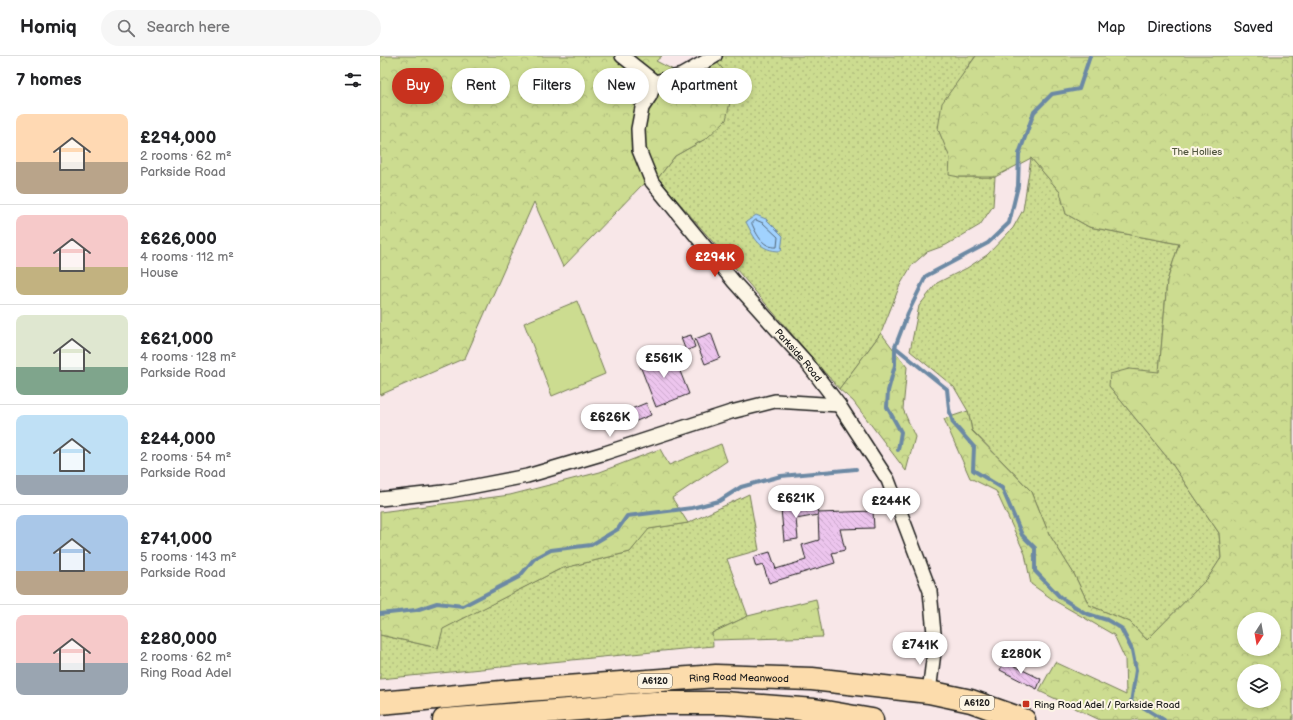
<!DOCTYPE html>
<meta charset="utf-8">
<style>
body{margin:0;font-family:"Balsamiq Sans",sans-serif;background:#f6f6f6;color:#202124;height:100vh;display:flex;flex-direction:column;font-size:15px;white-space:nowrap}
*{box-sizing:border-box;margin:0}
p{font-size:13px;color:#757577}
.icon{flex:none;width:22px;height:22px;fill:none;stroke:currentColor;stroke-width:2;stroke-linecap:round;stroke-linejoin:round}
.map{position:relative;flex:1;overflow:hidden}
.sheet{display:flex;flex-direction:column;background:#fff;width:380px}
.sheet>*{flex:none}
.guide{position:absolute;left:12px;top:12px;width:380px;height:36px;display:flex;gap:8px}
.needle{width:26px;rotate:191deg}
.fabs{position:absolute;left:857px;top:556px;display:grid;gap:8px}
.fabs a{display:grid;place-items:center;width:44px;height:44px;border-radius:50%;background:#fff;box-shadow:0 2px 6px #0003;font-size:20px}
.price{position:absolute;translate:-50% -34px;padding:0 9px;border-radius:14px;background:#fff;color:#222;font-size:13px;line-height:26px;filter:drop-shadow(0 1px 2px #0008)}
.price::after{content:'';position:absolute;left:50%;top:24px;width:12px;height:9px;margin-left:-6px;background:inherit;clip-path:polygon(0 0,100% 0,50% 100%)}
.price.active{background:#c8321e;color:#fff}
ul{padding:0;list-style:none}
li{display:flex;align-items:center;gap:12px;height:100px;padding:0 16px}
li+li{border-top:1px solid #e0e0e0}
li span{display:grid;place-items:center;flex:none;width:112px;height:80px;border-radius:8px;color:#555}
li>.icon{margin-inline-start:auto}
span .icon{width:48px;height:48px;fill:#fffc;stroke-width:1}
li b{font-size:17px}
h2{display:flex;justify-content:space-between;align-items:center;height:48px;padding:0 16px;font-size:17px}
.tag{padding:0 14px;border-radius:18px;background:#fff;box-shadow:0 2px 6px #0003;font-size:14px;line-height:36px}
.tag.active{background:#c8321e;color:#fff}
header{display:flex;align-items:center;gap:24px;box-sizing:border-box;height:56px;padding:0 20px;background:#fff;border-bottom:1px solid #e0e0e0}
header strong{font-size:19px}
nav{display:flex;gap:22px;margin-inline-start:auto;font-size:14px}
.search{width:280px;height:36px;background:#f6f6f6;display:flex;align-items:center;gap:10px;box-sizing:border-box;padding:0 14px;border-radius:22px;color:#757577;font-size:15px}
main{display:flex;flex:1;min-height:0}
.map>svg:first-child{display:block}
.grass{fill:url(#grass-dots);stroke:#747c56}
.forest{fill:url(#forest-crowns);stroke:#747c56;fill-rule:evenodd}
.garden{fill:#ccdc90;stroke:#747c56}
.water{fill:#a1d2fe;stroke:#6c89a4}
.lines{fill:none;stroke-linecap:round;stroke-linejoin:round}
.shore{stroke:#516576;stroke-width:1}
.stream{stroke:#6c89a4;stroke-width:4}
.building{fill:url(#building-back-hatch);stroke:#1c1c1c}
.minor-casing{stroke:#1c1c1c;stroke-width:16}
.trunk-casing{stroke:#1c1c1c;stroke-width:25}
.minor{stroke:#fcf5e5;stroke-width:13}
.trunk{stroke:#fcdcac;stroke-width:22}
.poi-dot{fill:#c8321e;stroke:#fcf5e5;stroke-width:1.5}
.labels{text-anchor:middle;stroke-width:4;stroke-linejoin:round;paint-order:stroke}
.shield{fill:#fcf5e5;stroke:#5f5d58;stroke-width:1}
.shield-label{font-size:9px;font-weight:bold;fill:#1c1c1c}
.park-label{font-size:10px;fill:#51563f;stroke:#fcf5e5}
.street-label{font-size:10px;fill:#1c1c1c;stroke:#fcf5e5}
.poi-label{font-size:10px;fill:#1c1c1c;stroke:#fcf5e5;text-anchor:start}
</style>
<header>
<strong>Homiq</strong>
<div class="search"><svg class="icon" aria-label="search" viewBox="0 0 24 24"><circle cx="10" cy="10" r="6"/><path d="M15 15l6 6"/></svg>Search here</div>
<nav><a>Map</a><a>Directions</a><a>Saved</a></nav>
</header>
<main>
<section class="sheet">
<h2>7 homes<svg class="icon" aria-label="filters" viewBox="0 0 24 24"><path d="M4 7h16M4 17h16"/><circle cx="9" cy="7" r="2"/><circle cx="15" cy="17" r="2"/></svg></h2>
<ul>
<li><span style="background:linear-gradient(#ffd9b3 60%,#b9a48a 0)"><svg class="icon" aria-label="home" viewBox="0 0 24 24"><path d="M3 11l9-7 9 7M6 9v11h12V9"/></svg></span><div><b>£294,000</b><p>2 rooms · 62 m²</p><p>Parkside Road</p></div></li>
<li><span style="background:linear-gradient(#f6c9c9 65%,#c2b280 0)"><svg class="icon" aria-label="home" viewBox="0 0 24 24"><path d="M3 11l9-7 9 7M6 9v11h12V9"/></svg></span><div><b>£626,000</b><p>4 rooms · 112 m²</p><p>House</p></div></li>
<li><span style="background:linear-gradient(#dfe7d0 65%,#7fa58c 0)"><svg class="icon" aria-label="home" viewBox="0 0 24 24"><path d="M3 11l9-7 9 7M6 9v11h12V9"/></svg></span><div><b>£621,000</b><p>4 rooms · 128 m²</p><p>Parkside Road</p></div></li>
<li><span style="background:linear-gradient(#bfe0f5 75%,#9aa5b1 0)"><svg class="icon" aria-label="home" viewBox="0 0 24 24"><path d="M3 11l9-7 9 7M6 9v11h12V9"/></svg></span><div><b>£244,000</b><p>2 rooms · 54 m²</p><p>Parkside Road</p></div></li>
<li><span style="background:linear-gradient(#a9c7e8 70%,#b9a48a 0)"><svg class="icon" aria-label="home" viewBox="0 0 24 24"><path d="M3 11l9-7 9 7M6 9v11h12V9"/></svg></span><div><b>£741,000</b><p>5 rooms · 143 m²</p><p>Parkside Road</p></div></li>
<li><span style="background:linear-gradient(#f6c9c9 60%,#9aa5b1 0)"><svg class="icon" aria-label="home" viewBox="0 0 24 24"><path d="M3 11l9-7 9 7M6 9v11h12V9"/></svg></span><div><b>£280,000</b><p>2 rooms · 62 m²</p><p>Ring Road Adel</p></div></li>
</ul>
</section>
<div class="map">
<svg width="913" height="664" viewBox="0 0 913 664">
<defs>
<pattern id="grass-dots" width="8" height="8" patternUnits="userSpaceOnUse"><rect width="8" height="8" fill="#ccdc90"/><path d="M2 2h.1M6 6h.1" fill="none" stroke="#afbc7c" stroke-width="1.8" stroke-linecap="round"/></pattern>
<pattern id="forest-crowns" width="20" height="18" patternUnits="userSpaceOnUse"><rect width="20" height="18" fill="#ccdc90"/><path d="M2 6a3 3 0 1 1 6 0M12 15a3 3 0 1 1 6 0" fill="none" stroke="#afbc7c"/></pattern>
<pattern id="building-back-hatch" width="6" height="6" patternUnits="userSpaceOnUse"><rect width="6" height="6" fill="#edc5ee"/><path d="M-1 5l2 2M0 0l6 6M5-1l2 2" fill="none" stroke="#cba9cc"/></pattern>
</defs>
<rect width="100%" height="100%" fill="#f8e7e8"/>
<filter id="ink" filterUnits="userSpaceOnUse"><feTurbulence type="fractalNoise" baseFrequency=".025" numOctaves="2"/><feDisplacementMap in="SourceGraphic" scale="8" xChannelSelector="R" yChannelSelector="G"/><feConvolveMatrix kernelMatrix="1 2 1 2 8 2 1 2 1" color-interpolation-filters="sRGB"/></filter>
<g filter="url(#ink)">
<!-- grass -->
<g class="grass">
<path d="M 344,0 L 596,0 L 585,14 L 558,73 L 579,121 L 615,121 L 613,150 L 600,169 L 566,189 L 547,196 L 532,209 L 520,229 L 501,277 L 459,333 L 278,122 L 295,100 L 327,82 L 336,5 Z"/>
<path d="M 651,102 L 680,136 L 686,158 L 709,171 L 799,188 L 787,225 L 779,317 L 749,313 L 729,330 L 790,405 L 839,477 L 841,502 L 828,522 L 767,584 L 750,566 L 709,549 L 694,518 L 669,478 L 652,436 L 592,374 L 588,355 L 574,331 L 530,295 L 539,250 L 557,227 L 587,212 L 607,199 L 633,172 L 643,154 Z"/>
<path d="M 369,438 L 379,494 L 347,503 L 368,560 L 332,577 L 333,590 L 0,623 L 0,579 L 58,592 L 62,573 L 180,513 L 250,496 L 268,473 L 308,467 Z"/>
</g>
<!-- forest -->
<g class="forest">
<path d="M 0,0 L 282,0 L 276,5 L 307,21 L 336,5 L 347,18 L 351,42 L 346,64 L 327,82 L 295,100 L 278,122 L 261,130 L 183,211 L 154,146 L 85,302 L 0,339 Z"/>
<path d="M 596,0 L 913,0 L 913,664 L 720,664 L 659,635 L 675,606 L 746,639 L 745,603 L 734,579 L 675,545 L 651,528 L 645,498 L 616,435 L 590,422 L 564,363 L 588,355 L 592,375 L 652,436 L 669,478 L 694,518 L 709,549 L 750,566 L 767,584 L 828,522 L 841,502 L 839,477 L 790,405 L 729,330 L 730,318 L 749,313 L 779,316 L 787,225 L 799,188 L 709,171 L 686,158 L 680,136 L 651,102 L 615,121 L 579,121 L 569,119 L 570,102 L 558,73 L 562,47 ZM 864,563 L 894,563 L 894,593 L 864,593 ZM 864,615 L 894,615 L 894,645 L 864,645 Z"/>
<path d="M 501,277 L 527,311 L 523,353 L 535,381 L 526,415 L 473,345 L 459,333 Z"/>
<path d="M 341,388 L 347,405 L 292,442 L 308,467 L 269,473 L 250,496 L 180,513 L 63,573 L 58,592 L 0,579 L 0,456 L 130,439 L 220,416 L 280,393 L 289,409 Z"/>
<path d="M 436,543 L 443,581 L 333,584 L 332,577 L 368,560 Z"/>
</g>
<!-- garden -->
<path class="garden" d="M 197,245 L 225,318 L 172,340 L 144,267 Z"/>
<!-- water -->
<path class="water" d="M 376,159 L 386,163 L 403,180 L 401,195 C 379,195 375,183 366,166 Z"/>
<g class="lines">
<!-- shore -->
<path class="shore" d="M 376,164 L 383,167 L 398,181 L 397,191 C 383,192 377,179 372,168 Z"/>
<!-- stream -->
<g class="stream">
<path d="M 515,291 L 567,333 L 569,353 L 573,367 L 594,391 L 593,414 L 622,432 L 642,479 L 655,492 L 655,515 L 680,541 L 705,557 L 727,564 L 741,572 L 752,594 L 756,614 L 751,647 L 763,651 L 784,664"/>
<path d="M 518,394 L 521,376 L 507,351 L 508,335 L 515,309 L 515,291 L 528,257 L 546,220 L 608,187 L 629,167 L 638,130 L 639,98 L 654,56 L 672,38 L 699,33 L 710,0"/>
<path d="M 0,558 L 36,554 L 57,547 L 83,550 L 139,521 L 154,503 L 171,494 L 211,489 L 238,473 L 247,460 L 312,452 L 339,445 L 361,431 L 401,420 L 476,413"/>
</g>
</g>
<!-- building -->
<g class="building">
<path d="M 331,277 L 340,302 L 325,308 L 315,283 Z"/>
<path d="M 311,279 L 315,291 L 306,295 L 301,282 Z"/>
<path d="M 292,295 L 309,338 L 276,351 L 259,307 Z"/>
<path d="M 266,347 L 271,359 L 254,366 L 249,354 Z"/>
<path d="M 436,446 L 438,459 L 416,463 L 418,483 L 404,485 L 401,453 Z"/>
<path d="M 493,455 L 494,472 L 460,473 L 465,494 L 452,497 L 455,507 L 389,527 L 383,509 L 376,511 L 373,501 L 390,496 L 396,513 L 426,504 L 422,489 L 439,484 L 438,457 Z"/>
<path d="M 624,605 L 661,623 L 657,633 L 620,614 Z"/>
</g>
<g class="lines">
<defs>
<g id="minor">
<path d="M 242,0 L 275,26"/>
<path id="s1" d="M 275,26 L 270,40 L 262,52 L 258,73 L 259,94 L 272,126 L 354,226 L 427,307 L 459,349 L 508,424 L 550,535 L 555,588 L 549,636"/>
<path d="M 275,26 L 302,19 L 335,0"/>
<path d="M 0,443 L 64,436 L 147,420 L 225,397 L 351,356 L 395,345 L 459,349"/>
</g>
<g id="trunk">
<path id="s2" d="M 0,647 L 133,635 L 336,620 L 432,623 L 549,636 L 591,645 L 644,664"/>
<path d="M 64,664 L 274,647 L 344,647 L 434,654 L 492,664"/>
</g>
</defs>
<!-- minor casing -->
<use href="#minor" class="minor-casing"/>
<!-- trunk casing -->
<use href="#trunk" class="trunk-casing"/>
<!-- minor -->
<use href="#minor" class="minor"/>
<!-- trunk -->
<use href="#trunk" class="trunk"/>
</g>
</g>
<!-- markers -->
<rect class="poi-dot" x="642" y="644" width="8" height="8" rx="2"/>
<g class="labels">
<!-- shield labels -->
<g class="shield">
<rect x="258" y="618" width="34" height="14" rx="3"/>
<rect x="580" y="640" width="34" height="14" rx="3"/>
</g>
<g class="shield-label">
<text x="275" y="628">A6120</text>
<text x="597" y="650">A6120</text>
</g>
<!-- park labels -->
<g class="park-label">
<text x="817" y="99">The Hollies</text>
</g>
<!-- street labels -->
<g class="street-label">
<text dy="4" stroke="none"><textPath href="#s1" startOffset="333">Parkside Road</textPath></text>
<text dy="4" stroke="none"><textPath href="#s2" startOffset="360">Ring Road Meanwood</textPath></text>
</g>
<!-- poi labels -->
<g class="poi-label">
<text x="654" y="652">Ring Road Adel / Parkside Road</text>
</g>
</g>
</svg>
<div class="fabs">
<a><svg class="needle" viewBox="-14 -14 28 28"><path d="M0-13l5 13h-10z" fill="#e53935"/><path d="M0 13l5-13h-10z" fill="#757577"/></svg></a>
<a><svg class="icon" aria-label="layers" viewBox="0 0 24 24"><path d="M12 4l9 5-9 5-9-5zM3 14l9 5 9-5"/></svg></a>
</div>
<b class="price active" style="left:335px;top:222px">£294K</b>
<b class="price" style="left:284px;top:323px">£561K</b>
<b class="price" style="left:230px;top:382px">£626K</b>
<b class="price" style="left:416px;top:463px">£621K</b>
<b class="price" style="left:511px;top:466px">£244K</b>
<b class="price" style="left:540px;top:610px">£741K</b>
<b class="price" style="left:641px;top:619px">£280K</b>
<div class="guide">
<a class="tag active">Buy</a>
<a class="tag">Rent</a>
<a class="tag">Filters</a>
<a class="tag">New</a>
<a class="tag">Apartment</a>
</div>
</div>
</main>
